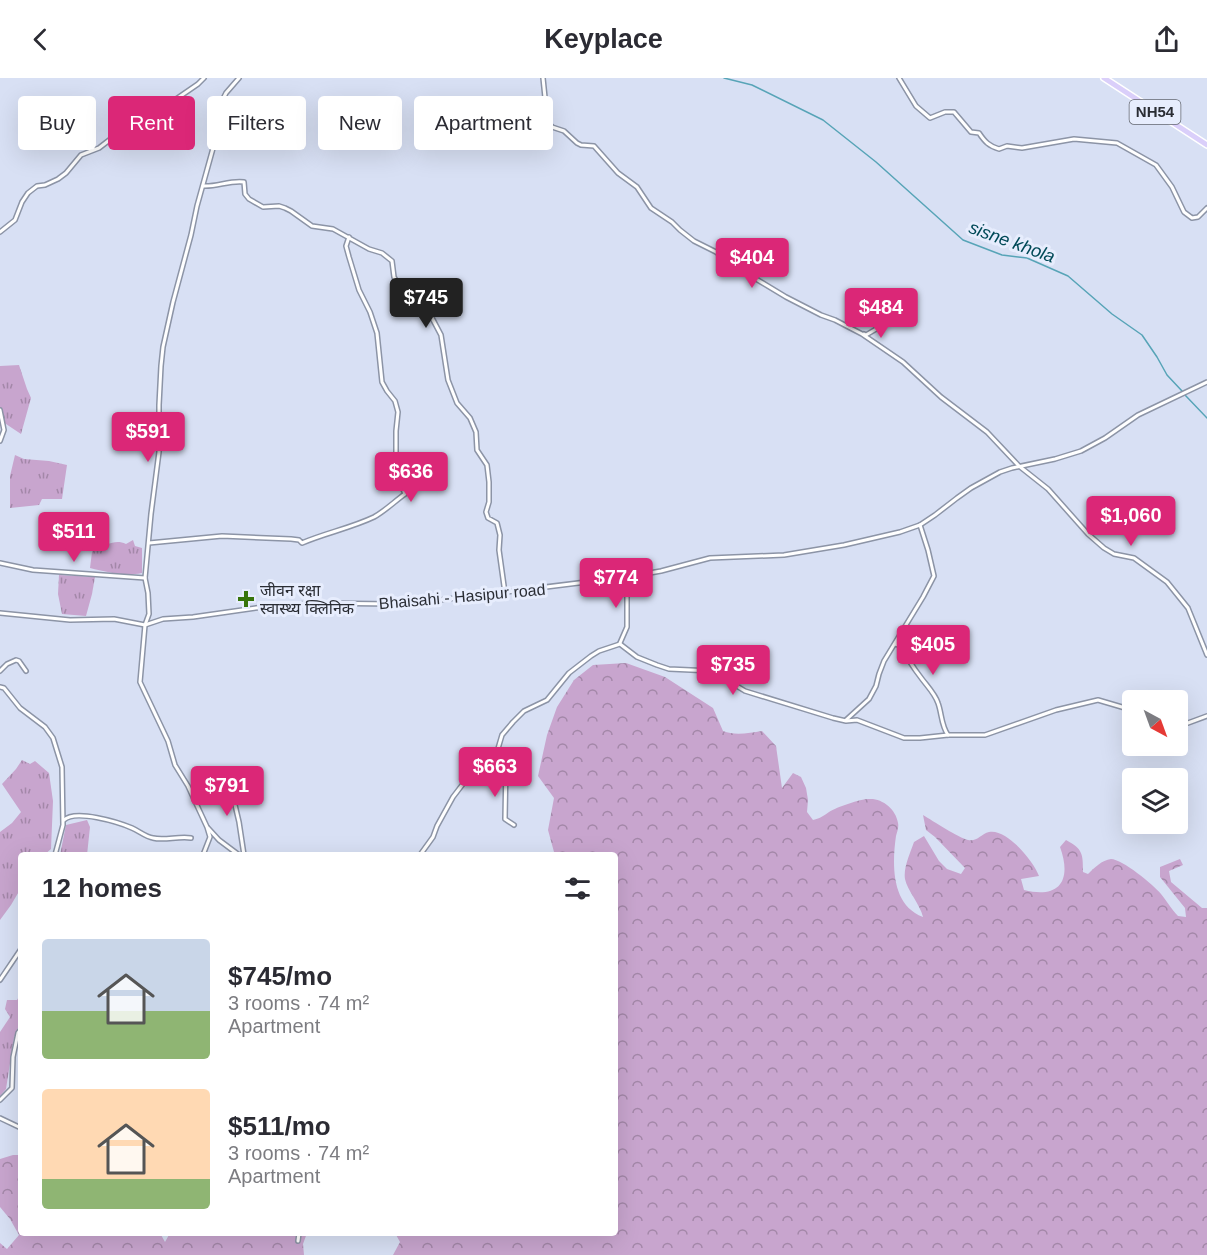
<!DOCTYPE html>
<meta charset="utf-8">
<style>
body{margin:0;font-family:Arial,"Noto Sans Devanagari",sans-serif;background:#f7f7f7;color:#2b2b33;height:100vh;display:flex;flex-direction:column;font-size:22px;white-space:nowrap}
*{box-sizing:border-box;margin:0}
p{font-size:20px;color:#7c7c81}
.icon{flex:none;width:33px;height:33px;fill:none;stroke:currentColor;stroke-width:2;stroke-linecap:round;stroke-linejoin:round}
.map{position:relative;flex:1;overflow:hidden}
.sheet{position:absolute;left:18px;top:774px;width:600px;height:384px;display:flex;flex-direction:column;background:#fff;border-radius:6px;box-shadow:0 6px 24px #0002}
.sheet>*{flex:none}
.top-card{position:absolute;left:18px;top:18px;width:600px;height:54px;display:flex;gap:12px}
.needle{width:39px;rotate:139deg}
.buttons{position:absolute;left:1122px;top:612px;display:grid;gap:12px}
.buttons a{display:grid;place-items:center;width:66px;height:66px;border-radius:6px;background:#fff;box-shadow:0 6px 24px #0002;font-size:30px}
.price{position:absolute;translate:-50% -51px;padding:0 14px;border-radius:6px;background:#db2777;color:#fff;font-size:20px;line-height:39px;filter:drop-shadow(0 2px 3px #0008)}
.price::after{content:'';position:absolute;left:50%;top:36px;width:18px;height:14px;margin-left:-9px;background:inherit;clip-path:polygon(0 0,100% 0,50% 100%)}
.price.active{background:#222;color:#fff}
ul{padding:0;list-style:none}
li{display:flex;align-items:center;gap:18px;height:150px;padding:0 24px}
li span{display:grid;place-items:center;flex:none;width:168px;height:120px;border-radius:6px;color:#555}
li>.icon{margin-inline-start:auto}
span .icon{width:72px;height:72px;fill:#fffc;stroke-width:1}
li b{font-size:26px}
h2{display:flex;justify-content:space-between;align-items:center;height:72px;padding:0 24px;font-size:26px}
.tag{padding:0 21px;border-radius:6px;background:#fff;box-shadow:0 6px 24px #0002;font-size:21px;line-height:54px}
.tag.active{background:#db2777;color:#fff}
header{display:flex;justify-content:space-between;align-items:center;height:78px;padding:0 24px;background:#fff;font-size:27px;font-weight:800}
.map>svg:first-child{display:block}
.grass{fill:url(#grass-tufts)}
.forest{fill:url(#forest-crowns)}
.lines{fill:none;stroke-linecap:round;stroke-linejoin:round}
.stream{stroke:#57a4b7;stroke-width:1.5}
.street-casing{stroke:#8c94a6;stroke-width:6}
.primary-casing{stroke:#fff;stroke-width:8}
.street{stroke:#fff;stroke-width:3}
.primary{stroke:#dacffa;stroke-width:5}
.poi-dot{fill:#37740b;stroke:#e7edfd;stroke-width:2}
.labels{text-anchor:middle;stroke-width:6;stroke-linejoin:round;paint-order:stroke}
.shield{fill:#e7edfd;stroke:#636770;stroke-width:1.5}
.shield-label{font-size:15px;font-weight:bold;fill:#2a2d34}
.poi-label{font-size:16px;fill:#2a2d34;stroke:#e7edfd;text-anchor:start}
.street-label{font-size:16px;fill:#2a2d34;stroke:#e7edfd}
.water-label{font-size:18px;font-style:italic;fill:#004957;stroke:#e7edfd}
</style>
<header><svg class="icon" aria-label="back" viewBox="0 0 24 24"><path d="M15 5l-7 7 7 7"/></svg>Keyplace<svg class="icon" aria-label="share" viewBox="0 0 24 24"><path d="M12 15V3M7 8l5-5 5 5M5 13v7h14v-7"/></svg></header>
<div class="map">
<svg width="1207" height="1177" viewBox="0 0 1207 1177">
<defs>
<pattern id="grass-tufts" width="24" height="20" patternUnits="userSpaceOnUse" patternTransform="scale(1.5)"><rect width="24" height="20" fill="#c8a5ce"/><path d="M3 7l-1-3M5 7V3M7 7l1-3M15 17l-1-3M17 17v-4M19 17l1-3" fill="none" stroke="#a387a8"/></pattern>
<pattern id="forest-crowns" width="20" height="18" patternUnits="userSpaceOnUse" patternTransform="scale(1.5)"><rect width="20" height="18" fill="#c8a5ce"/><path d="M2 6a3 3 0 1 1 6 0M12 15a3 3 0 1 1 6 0" fill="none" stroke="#a387a8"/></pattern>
</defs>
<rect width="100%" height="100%" fill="#d8e0f4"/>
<!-- grass -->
<g class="grass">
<path d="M 19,287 L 27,311 L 31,320 L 21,356 L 0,342 L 0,288 Z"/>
<path d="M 15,377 L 24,381 L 49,383 L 67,387 L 62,421 L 42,421 L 39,427 L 10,430 L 10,398 Z"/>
<path d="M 133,462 L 135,468 L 142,470 L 142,495 C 124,499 107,494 90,490 L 92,474 L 95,469 C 107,469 114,460 126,466 Z"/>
<path d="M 59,497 L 95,499 L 92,516 L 86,538 L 62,536 L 58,516 Z"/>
<path d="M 22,682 L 30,686 L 35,683 L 49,695 L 53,723 L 51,771 L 44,777 L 21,777 L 21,810 L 11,827 L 0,842 L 0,754 L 12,745 L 21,734 L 2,706 L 16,691 Z"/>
<path d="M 87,742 L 90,749 L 87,777 L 60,777 L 66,747 Z"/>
<path d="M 21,915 L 21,942 L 14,960 L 6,1011 L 0,1018 L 0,954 L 10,939 L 5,931 L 7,922 L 17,922 Z"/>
</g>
<!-- forest -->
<g class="forest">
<path d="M 626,585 L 665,599 L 713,630 L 723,653 C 735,658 749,655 762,653 L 776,668 L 782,710 L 793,695 L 801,699 L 806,710 L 808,722 L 807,734 L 813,742 C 821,740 823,738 829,734 C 837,729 860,721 869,721 C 882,720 896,731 898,745 C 899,749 897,754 896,758 C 892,786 891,827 923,839 C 920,826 907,812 905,801 C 903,790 911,773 914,764 L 924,758 L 939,783 L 947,791 L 961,796 L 965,790 L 935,759 L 926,752 L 923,737 C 933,743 959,760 968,762 C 977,764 981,756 989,754 C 1007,750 1034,784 1039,798 L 1021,801 L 1024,812 C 1060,821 1072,802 1060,769 L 1066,762 C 1083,771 1083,776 1083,794 L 1088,796 C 1094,790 1102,782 1111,781 C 1122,781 1154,807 1161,816 C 1167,823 1171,831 1178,838 L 1186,839 L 1185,830 L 1160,799 L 1160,789 L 1180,781 L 1183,787 L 1169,793 L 1171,804 L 1202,830 L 1207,830 L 1207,1177 L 393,1177 L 400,1164 L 395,1155 L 615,1155 L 615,777 L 550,777 L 554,774 L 548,752 L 554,720 L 538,698 L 547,657 L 557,629 L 574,602 L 593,587 Z"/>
<path d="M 13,1077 L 21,1077 L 21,1155 L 160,1155 L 165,1164 L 170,1155 L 307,1155 L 303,1166 L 304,1177 L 0,1177 L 0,1165 L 7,1171 L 19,1157 L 10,1141 L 0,1129 L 0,1081 Z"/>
</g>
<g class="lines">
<!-- stream -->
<g class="stream">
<path d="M 724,0 L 752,7 L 823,42 L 876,84 L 963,162 L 1002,177 L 1027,180 L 1068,198 L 1112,236 L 1142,257 L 1157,279 L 1167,297 L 1182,313"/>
<path d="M 1185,317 L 1207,340"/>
</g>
<defs>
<g id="street">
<path d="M 543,0 L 547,39 L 549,45 L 552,49 L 564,53 L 577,65 L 581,67 L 594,68 L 618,95 L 637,109 L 651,130 L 672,144 L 680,152 L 694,163 L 716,174 L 741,192 L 786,219 L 821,237 L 835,242 L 862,256 L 903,284 L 941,319 L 987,354 L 1019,388 L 1048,411 L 1088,456 L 1104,470 L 1114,476 L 1134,480 L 1167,504 L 1188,530 L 1207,577"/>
<path d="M 899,0 L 916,28 L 930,40 L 945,34 L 954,34 L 971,54 L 979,55 C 985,64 989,68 999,71 L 1007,68 L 1022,70 L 1074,61 L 1117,65 L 1156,87 L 1172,109 L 1184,134 L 1192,140 L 1198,139 L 1207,130"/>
<path d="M 496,63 L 506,57 L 525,55 L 530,49 L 545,55 L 552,49"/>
<path d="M 203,108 C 217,109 230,102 244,104 L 245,116 L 249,121 L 263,129 L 279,128 L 285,130 L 291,133 L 312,148 L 333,151 L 369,171 L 382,175 L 392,183 L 394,199 L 404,215 L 431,238 L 441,257 L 448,302 L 457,325 L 470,340 L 476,354 L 477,372 L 487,387 L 489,404 L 489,424 L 486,434 L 488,440 L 497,445 L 500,457 L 499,472 L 505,515"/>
<path d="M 0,154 L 15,142 L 22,124 L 28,115 L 37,108 L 45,107 L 58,101 L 66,95 L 81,77 L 99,70 L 112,60 L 134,50 L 198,6 L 204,0"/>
<path d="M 864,256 L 866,257 L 883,247 L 898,242"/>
<path d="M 0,332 L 4,352 L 0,363"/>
<path d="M 149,465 L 222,458 L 291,461 L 299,462 L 302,465 C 325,455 351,450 374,439 C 385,433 395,423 405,416 L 400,404 L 396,378 L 396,353 L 398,334 L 395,323 L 387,313 L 382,304 L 377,255 L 370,234 L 359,212 L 349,179 L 346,168 L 349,159"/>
<path d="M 0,485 L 33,492 L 145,500"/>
<path d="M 0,535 L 70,542 L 114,541 L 145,547 L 163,541 L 193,539 L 263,529 L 313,525 L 392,526 L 440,522 L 627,499 L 661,493 L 710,480 L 784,477 L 844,467 L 900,454 L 920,447 L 935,437 L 957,420 L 971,410 L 1000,394 L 1012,390 L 1055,381 L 1081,373 L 1105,360 L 1138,337 L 1207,304"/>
<path d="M 620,565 L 627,549 L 627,499"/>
<path d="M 895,566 L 902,568 C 906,579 915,592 922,601 C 928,609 935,616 938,625 C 942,636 941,647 948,657"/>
<path d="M 0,593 L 7,586 L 16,582 L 19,583 L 26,593"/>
<path d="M 0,609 L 4,610 L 20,630 L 45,649 L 53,660 L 62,689 L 63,747 L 55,777"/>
<path d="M 846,642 L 869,621 L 876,608 L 879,596 L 884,583 L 923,519 L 934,498 L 928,472 L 920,447"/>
<path d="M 1178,643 L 1188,645 L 1207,638"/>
<path d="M 497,674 L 506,685 L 505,741 L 514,747"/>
<path d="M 228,697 L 239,744 L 244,777"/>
<path d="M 64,742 C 75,731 118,744 132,750 C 139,753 146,759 153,760 C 164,763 178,758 191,760"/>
<path d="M 208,750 L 219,762 L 239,777"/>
<path d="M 203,777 L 210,759 L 207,749 L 188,708 L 175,687 L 168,663 L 140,604 L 145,547 L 149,536 L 148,515 L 145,500 L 151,436 L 159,374 L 159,327 L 161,288 L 163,269 L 173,224 L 191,157 L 197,128 L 220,45 L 223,21 L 226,15 L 239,0"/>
<path d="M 420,777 L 433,759 L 437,748 L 453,719 L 466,702 L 488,685 L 497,674 L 502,657 L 513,644 L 524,633 L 547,622 L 569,595 L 591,578 L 599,573 L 620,566 L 637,579 L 657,587 L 669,591 L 712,593 L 745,613 L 833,640 L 846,643 L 857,642 L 904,660 L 920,660 L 948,657 L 985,657 L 1056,632 L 1098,622 L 1132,632"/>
<path d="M 0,902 L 21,871"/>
<path d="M 0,1022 L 12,1010 L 13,979 L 18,955 L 21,951"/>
<path d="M 0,1040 L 21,1050"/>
<path d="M 298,1163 L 299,1155"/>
</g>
<path id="primary" d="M 1104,0 L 1207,67"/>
</defs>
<!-- street casing -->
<use href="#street" class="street-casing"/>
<!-- primary casing -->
<use href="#primary" class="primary-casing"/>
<!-- street -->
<use href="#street" class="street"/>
<!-- primary -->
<use href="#primary" class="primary"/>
</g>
<!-- markers -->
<path class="poi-dot" d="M243 512h6v6h6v6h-6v6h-6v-6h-6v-6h6z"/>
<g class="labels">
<!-- shield labels -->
<rect class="shield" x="1129.5" y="22" width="51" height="24" rx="4.5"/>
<g class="shield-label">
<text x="1155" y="39">NH54</text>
</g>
<!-- poi labels -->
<g class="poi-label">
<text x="260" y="518">जीवन रक्षा<tspan x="260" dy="18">स्वास्थ्य क्लिनिक</tspan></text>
</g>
<!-- street labels -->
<g class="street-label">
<text transform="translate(462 518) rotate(-5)" y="6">Bhaisahi - Hasipur road</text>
</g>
<!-- water labels -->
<g class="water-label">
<text transform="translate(1012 164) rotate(20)" y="6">sisne khola</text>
</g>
</g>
</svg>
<div class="buttons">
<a><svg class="needle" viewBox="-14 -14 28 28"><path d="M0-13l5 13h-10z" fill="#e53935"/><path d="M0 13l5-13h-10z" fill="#7c7c81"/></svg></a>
<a><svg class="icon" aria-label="layers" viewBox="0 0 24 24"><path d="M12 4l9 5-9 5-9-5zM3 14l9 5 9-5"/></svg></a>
</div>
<b class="price" style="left:752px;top:211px">$404</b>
<b class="price active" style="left:426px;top:251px">$745</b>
<b class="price" style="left:881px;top:261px">$484</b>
<b class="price" style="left:148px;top:385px">$591</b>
<b class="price" style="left:411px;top:425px">$636</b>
<b class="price" style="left:1131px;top:469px">$1,060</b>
<b class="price" style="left:74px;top:485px">$511</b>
<b class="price" style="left:616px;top:531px">$774</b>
<b class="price" style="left:933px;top:598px">$405</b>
<b class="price" style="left:733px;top:618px">$735</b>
<b class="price" style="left:495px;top:720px">$663</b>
<b class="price" style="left:227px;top:739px">$791</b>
<div class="top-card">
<a class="tag">Buy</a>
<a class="tag active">Rent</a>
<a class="tag">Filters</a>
<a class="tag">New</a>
<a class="tag">Apartment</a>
</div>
<section class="sheet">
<h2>12 homes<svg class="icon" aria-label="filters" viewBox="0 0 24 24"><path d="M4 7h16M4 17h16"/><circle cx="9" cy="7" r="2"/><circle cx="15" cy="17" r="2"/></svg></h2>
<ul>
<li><span style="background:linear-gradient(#c9d6e8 60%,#8fb573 0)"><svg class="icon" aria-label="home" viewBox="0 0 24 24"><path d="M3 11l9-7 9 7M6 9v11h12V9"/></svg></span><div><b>$745/mo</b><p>3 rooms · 74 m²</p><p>Apartment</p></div></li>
<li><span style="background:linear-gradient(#ffd9b3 75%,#8fb573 0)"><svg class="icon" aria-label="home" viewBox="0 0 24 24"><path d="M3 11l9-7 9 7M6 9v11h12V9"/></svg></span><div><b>$511/mo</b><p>3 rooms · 74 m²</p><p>Apartment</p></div></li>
</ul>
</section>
</div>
